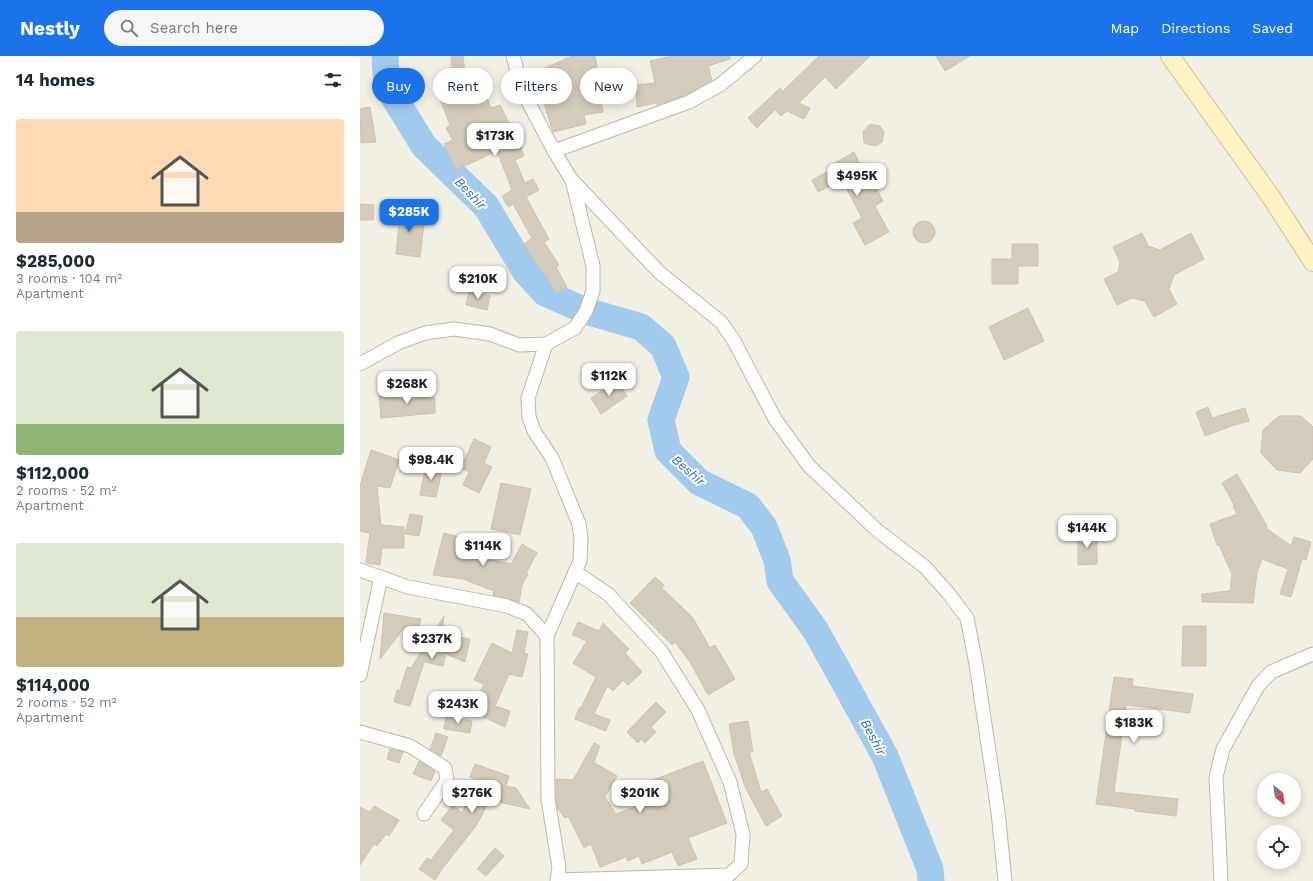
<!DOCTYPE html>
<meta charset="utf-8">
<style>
body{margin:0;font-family:"Work Sans",sans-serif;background:#f6f6f7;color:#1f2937;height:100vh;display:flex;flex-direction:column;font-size:15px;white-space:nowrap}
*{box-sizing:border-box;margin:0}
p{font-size:13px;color:#747a83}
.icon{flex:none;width:22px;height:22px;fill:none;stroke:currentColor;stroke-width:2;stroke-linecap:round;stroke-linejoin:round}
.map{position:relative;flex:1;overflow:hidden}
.side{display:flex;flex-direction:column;background:#fff;width:360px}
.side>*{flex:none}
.banner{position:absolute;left:12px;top:12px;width:380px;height:36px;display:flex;gap:8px}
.needle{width:26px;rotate:151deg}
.controls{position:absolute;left:897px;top:717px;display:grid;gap:8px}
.controls a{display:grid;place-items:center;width:44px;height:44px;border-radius:50%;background:#fff;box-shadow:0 2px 10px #0003;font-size:20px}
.price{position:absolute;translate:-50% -34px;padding:0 9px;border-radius:8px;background:#fff;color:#222;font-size:13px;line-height:26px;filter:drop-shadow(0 1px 2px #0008)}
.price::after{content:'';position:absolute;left:50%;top:24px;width:12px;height:9px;margin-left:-6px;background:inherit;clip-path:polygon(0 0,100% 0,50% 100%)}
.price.active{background:#1a73e8;color:#fff}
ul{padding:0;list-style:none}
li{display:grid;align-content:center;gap:8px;height:212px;padding:0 16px}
li span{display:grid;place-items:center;height:124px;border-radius:4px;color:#555}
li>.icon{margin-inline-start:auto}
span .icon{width:72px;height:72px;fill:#fffc;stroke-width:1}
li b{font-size:17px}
h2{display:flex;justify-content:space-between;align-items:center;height:48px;padding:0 16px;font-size:17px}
.pill{padding:0 14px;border-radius:18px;background:#fff;box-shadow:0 2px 10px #0003;font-size:14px;line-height:36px}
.pill.active{background:#1a73e8;color:#fff}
header{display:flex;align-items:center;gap:24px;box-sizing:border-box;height:56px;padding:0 20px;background:#1a73e8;color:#fff}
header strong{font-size:19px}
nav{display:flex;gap:22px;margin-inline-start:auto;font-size:14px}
.search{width:280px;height:36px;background:#f6f6f7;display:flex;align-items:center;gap:10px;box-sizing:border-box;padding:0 14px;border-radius:22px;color:#747a83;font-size:15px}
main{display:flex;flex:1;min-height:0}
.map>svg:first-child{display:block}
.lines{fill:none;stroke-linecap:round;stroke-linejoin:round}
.river{stroke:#a2caed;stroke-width:27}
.building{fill:#d3cbbb;stroke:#cdc3ae}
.street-casing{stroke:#bdb7a8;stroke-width:15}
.secondary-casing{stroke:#d0c496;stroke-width:20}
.street{stroke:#fff;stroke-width:13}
.secondary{stroke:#fdf3c4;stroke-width:18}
.labels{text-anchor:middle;stroke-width:4;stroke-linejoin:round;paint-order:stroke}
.water-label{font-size:13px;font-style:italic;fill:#3270ab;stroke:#fff}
</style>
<header>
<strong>Nestly</strong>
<div class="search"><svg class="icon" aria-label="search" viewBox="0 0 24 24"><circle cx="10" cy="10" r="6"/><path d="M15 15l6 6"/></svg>Search here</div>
<nav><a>Map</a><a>Directions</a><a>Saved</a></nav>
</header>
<main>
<section class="side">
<h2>14 homes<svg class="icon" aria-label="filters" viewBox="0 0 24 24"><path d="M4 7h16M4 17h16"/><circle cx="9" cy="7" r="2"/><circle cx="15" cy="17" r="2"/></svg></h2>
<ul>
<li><span style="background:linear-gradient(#ffd9b3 75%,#b9a48a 0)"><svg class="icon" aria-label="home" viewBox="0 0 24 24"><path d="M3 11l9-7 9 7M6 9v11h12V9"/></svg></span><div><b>$285,000</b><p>3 rooms · 104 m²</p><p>Apartment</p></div></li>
<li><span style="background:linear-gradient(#dfe7d0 75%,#8fb573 0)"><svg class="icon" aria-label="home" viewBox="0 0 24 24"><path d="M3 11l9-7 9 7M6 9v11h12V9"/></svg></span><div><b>$112,000</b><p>2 rooms · 52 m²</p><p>Apartment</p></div></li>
<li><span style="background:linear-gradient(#dfe7d0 60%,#c2b280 0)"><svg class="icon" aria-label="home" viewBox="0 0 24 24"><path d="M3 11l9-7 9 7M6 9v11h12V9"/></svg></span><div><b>$114,000</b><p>2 rooms · 52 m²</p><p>Apartment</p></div></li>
</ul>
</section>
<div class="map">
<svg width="953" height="825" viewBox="0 0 953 825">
<rect width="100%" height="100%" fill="#f2efe5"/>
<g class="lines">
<!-- river -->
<path class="river" d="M 25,0 L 27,30 L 64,90 L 126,150 L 165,215 L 185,237 L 226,255 L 281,271 L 303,290 L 316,321 L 301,364 L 308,395 L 339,426 L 388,450 L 404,471 L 417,504 L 420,525 L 456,575 L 525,700 L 570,813 L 571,825"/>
</g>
<!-- building -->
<g class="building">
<path d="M 91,0 L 103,0 L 107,35 L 122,29 L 131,52 L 140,49 L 158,85 L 164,100 L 155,104 L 165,127 L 173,123 L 179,134 L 166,141 L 189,183 L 184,186 L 199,209 L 196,211 L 207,231 L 196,237 L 185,218 L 184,219 L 164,188 L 172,182 L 153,148 L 148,151 L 142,140 L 152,134 L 137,95 L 96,114 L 84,88 L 93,84 L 86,72 L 90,69 L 80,43 L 93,38 L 89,12 L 92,11 Z"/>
<path d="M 212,0 L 235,0 L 243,44 L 241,44 L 243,56 L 224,59 L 226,68 L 193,76 L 183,44 L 186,44 L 174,17 Z"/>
<path d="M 313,0 L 370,0 L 370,3 L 348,10 L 352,24 L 326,39 L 299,48 L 297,49 L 296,47 L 277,51 L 276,29 L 295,27 L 290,5 Z"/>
<path d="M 459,0 L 510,0 L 476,33 L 465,21 L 439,47 L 450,52 L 444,63 L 427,55 L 421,60 L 415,54 L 397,72 L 388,62 L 420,32 L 423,35 Z"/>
<path d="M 576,0 L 610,0 L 585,15 Z"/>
<path d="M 10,51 L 16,86 L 1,87 L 0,53 Z"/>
<path d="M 510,68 L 520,70 L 524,76 L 522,86 L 516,90 L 504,87 L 503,76 Z"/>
<path d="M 494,96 L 500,108 L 496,110 L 508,134 L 515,130 L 523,145 L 515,150 L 529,176 L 505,189 L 493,167 L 502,162 L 482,124 L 458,136 L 452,124 L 475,112 L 473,108 Z"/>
<path d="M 0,148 L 14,149 L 13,164 L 0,164 Z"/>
<path d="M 44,154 L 44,158 L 67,161 L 67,169 L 64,169 L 60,201 L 36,198 L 39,169 L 31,169 L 30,155 Z"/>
<circle cx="564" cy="176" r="11"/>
<path d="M 782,177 L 788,190 L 800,194 L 831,177 L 844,203 L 814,219 L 809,233 L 817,248 L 794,261 L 785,245 L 772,242 L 757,249 L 744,223 L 758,216 L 760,206 L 753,191 Z"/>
<path d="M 652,188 L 678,188 L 678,210 L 658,210 L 658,228 L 632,228 L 632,203 L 652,203 Z"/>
<path d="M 109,235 L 130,240 L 127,254 L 106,249 Z"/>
<path d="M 668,252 L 684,285 L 644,304 L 629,271 Z"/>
<path d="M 257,325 L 267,340 L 241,358 L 231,342 Z"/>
<path d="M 70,335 L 68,342 L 75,342 L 75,357 L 21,362 L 19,340 Z"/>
<path d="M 848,351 L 852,362 L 885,352 L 889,365 L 874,369 L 845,380 L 836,356 Z"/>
<path d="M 919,360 L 941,360 L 953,371 L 953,403 L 940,417 L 917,414 L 901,397 L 903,374 Z"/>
<path d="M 114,383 L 131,391 L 124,407 L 132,411 L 119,437 L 103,429 L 109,416 L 101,412 Z"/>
<path d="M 11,394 L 39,404 L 30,432 L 17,430 L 21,469 L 44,471 L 44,492 L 22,492 L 20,509 L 6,507 L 10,477 L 0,475 L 0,430 Z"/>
<path d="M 66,408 L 83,411 L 76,441 L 60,439 Z"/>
<path d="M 877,418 L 907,470 L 906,472 L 931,490 L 934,481 L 951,486 L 946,504 L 942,503 L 931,541 L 920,538 L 928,513 L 902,503 L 897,516 L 893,547 L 842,546 L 842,538 L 870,535 L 872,518 L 859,489 L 857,489 L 850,468 L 877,458 L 873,450 L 875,450 L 862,427 Z"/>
<path d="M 141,427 L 171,433 L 160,479 L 131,473 Z"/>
<path d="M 50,458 L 63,460 L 59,480 L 45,478 Z"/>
<path d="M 84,477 L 121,487 L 116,501 L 151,508 L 162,488 L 177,497 L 166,517 L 168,518 L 162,529 L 159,546 L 133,539 L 134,535 L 103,523 L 73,519 Z"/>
<path d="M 718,478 L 737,478 L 737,508 L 718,509 Z"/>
<path d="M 295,521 L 304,529 L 302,532 L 333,562 L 350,592 L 355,589 L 375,623 L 348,639 L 330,606 L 315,586 L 312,589 L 270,547 Z"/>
<path d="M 24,557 L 61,563 L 58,574 L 45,571 L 20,603 Z"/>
<path d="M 84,560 L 82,578 L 110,583 L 105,606 L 86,598 L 83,610 L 64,606 L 50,650 L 34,646 L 37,634 L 40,634 L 47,611 L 51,612 Z"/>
<path d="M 218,566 L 239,575 L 243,567 L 269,593 L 265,597 L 282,616 L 268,629 L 263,624 L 253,635 L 247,630 L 234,658 L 250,664 L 246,675 L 215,663 L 219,652 L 221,652 L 236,621 L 213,607 L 227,585 L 212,579 Z"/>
<path d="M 823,570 L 846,570 L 846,610 L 822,610 Z"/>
<path d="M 157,574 L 168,576 L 164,597 L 168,598 L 162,621 L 149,618 L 135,650 L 150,655 L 145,671 L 119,659 L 126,643 L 119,640 L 124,628 L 114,624 L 132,587 L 152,597 Z"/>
<path d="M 754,621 L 773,623 L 772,630 L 833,638 L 830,657 L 766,649 L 754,736 L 818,743 L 816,760 L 775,755 L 775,753 L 736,748 Z"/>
<path d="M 296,646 L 306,656 L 291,671 L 296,676 L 285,687 L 281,683 L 278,687 L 267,676 Z"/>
<path d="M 86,661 L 112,665 L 110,677 L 84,673 Z"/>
<path d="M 388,665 L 393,696 L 389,696 L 401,736 L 407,733 L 422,760 L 406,770 L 386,733 L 374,698 L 369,668 Z"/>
<path d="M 76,677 L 88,681 L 81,700 L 70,693 Z"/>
<path d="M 234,687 L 240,690 L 233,709 L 235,707 L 257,720 L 245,741 L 256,758 L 292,744 L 285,727 L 343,705 L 367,767 L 328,782 L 337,803 L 318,810 L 312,796 L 282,808 L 279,800 L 268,805 L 266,801 L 240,811 L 231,788 L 224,792 L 208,760 L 205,762 L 198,753 L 196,742 L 196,723 L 213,724 Z"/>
<path d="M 30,693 L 43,696 L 39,707 L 27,703 Z"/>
<path d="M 59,705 L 75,715 L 71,725 L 53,718 Z"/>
<path d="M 115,708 L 149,720 L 146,730 L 156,732 L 170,753 L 130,744 L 116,770 L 82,813 L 75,824 L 59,813 L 67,802 L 71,804 L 94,774 L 81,764 L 93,749 L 102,757 L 117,724 L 110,721 Z"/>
<path d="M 14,750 L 39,764 L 29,780 L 26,778 L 17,790 L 14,788 L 0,809 L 0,751 L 10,756 Z"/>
<path d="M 135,792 L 144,800 L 126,820 L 117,813 Z"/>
</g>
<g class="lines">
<defs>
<g id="street">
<path d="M 153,0 L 163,36 L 194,95 L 211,123 L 299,216 L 361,266 L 374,285 L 415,363 L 449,410 L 518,475 L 565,511 L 589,538 L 607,562 L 616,608 L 638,756 L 645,825"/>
<path d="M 194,95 L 329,46 L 360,29 L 395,0"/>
<path d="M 186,288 L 168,342 L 169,361 L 174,375 L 192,402 L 219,468 L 221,482 L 220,505 L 187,580"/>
<path d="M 0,308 L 38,287 L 65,277 L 94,273 L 130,278 L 159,289 L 186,288 L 215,272 L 226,255 L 233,235 L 233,210 L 212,124"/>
<path d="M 0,514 L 48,531 L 147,550 L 167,558 L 187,580 L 188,743 L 199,811 L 197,825"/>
<path d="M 0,619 L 21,521"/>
<path d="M 0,676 L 50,690 L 85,712 L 87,724 L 64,758"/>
<path d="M 198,824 L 369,819 L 381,808 L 383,778 L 370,726 L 338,654 L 301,595 L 248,538 L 215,516"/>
<path d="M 861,825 L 856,721 L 863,693 L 898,630 L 911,616 L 953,598"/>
</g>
<path id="secondary" d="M 810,0 L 911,141 L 953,206"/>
</defs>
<!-- street casing -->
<use href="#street" class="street-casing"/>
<!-- secondary casing -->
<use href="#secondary" class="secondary-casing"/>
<!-- street -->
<use href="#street" class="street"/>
<!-- secondary -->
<use href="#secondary" class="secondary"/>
</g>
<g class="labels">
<!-- water labels -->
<g class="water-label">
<text transform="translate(111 137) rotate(46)" y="5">Beshir</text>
<text transform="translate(329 414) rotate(41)" y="5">Beshir</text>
<text transform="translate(514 681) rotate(62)" y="5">Beshir</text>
</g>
</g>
</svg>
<div class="controls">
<a><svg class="needle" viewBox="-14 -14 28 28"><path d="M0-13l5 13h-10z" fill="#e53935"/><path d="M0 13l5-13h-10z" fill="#747a83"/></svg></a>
<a><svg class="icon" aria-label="locate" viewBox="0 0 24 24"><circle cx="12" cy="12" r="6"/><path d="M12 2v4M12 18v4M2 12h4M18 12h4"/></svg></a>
</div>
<b class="price" style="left:135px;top:101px">$173K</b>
<b class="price" style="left:497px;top:141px">$495K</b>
<b class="price active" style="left:49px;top:177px">$285K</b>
<b class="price" style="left:118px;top:244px">$210K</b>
<b class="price" style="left:249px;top:341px">$112K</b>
<b class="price" style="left:47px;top:349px">$268K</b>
<b class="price" style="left:71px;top:425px">$98.4K</b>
<b class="price" style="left:727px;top:493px">$144K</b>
<b class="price" style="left:123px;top:511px">$114K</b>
<b class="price" style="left:72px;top:604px">$237K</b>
<b class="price" style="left:98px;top:669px">$243K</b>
<b class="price" style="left:774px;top:688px">$183K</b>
<b class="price" style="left:112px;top:758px">$276K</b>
<b class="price" style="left:280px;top:758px">$201K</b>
<div class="banner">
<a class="pill active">Buy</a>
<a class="pill">Rent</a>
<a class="pill">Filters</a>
<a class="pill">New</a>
</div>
</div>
</main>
